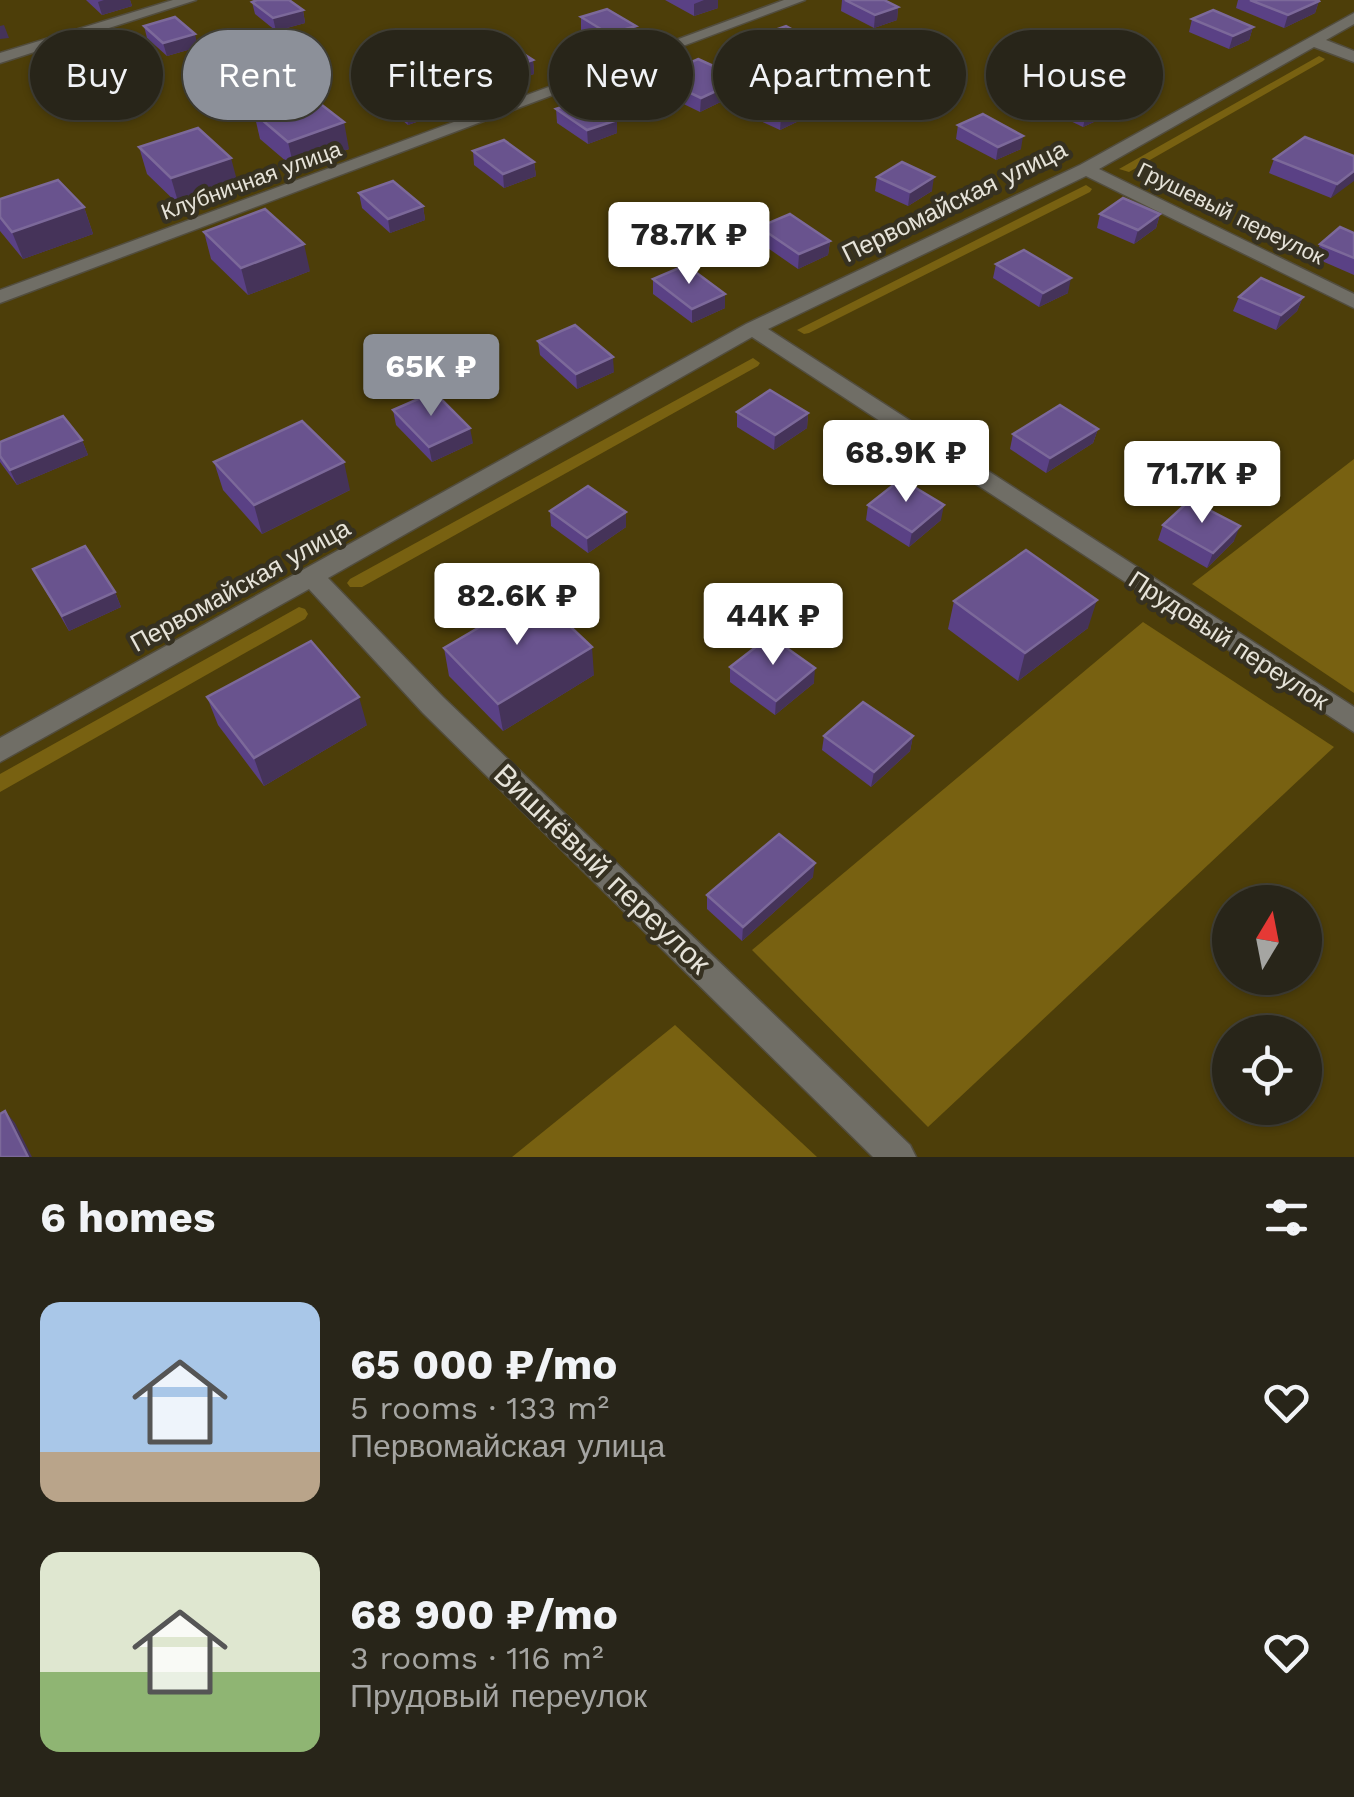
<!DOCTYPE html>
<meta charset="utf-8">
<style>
body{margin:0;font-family:"Work Sans",sans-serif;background:#343126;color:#f1f3f6;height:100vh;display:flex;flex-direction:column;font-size:38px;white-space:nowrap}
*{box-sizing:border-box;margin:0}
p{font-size:32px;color:#a5a5a2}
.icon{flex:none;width:55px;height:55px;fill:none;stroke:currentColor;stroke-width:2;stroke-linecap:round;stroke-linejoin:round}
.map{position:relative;height:1157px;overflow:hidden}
.sheet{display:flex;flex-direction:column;background:#282519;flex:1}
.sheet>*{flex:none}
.guide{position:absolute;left:30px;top:30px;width:1295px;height:90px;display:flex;gap:20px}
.needle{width:65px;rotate:10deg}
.tools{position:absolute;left:1212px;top:885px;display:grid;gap:20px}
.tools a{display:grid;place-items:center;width:110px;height:110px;border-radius:50%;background:#282519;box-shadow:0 2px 8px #0004,0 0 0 2px #444238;font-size:50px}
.price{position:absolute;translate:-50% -85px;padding:0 22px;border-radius:10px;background:#fff;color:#222;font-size:32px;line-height:65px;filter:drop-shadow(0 2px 5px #0008)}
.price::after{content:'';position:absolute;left:50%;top:60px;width:30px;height:22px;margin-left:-15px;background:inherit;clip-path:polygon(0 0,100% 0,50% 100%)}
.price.on{background:#8c9099;color:#fff}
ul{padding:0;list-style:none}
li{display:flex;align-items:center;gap:30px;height:250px;padding:0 40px}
li span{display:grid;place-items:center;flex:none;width:280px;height:200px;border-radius:20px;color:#555}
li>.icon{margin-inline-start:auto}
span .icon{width:120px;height:120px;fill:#fffc;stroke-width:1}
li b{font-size:42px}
h2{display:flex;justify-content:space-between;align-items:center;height:120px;padding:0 40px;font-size:42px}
.tag{padding:0 35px;border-radius:45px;background:#282519;box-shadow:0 2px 8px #0004,0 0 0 2px #444238;font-size:35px;line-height:90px}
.tag.on{background:#8c9099;color:#fff}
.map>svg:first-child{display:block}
.green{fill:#4d3e09;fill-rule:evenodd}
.water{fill:#786111}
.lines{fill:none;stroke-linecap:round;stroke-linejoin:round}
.stream{fill:#786111;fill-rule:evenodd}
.street-casing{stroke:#524d3e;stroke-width:3}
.street{fill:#706e66;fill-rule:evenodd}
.wall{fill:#5a4185}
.shaded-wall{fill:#453359}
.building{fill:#69538e;stroke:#7c699a;stroke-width:2.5}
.labels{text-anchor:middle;stroke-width:9;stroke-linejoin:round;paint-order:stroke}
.far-street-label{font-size:22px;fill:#e6e3d9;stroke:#363121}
.street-label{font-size:25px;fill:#e6e3d9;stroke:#363121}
.near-street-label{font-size:30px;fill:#e6e3d9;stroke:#363121}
</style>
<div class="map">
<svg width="1354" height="1157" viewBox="0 0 1354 1157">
<rect width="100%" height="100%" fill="#363121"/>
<!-- green -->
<path class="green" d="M 0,0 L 1354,0 L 1354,1157 L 0,1157 ZM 1230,902 L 1305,902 L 1305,978 L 1230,978 ZM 1230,1032 L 1305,1032 L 1305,1108 L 1230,1108 Z"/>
<!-- water -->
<g class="water">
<path d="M 1354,459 L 1354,693 L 1192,584 Z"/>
<path d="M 1143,622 L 1334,747 L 928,1127 L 752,950 Z"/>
<path d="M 675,1025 L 817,1157 L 512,1157 Z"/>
</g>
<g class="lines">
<!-- stream -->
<g class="stream">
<path d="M 1319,56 L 1325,59 L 1323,61 L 1129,172 L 1119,169 Z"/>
<path d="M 1086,185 L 1092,189 L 1090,192 L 809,333 L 804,334 L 797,330 Z"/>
<path d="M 753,358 L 760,363 L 758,366 L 362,587 L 350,587 L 347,583 L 350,579 Z"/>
<path d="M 299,607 L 305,609 L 308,614 L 305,619 L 0,792 L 0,774 Z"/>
</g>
<defs>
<g id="street">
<path d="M 173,0 L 196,0 L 0,63 L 0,53 Z"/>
<path d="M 784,0 L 805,0 L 0,303 L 0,290 Z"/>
<path d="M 1354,13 L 1354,24 L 1326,40 L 1354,51 L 1354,62 L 1314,47 L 1099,169 L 1354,294 L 1354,308 L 1086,176 L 768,329 L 1354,707 L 1354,732 L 752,337 L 328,578 L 443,697 L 910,1145 L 916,1157 L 873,1157 L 423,713 L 309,589 L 0,762 L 0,738 L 746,324 L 1080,165 Z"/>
</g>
</defs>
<!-- street casing -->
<use href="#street" class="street-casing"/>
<!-- street -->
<use href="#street" class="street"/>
</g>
<!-- wall -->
<g class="wall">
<path d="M 86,0 L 130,0 L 132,6 L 102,15 Z"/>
<path d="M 665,0 L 718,0 L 718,8 L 694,16 Z"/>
<path d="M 842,0 L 884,0 L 898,7 L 897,20 L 874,28 L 841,11 Z"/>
<path d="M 1238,0 L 1318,0 L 1319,1 L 1315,13 L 1284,28 L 1236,8 Z"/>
<path d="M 252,2 L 303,10 L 305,23 L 276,31 L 255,14 Z"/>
<path d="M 581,17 L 636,39 L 610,47 L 581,30 Z"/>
<path d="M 1192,19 L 1253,27 L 1249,40 L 1229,49 L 1189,32 Z"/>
<path d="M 144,26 L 198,47 L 167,56 L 147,38 Z"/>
<path d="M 761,35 L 818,44 L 817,57 L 792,66 L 760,48 Z"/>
<path d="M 477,51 L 533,60 L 534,74 L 505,83 L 478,64 Z"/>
<path d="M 1023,70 L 1120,110 L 1083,127 L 1018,96 Z"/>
<path d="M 91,72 L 148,95 L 115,105 L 95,85 Z"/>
<path d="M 657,77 L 742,79 L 741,92 L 700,112 L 657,91 Z"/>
<path d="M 380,91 L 437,101 L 439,114 L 408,125 L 382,104 Z"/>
<path d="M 752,104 L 806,104 L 805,118 L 780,130 L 752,117 Z"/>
<path d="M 556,109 L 617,120 L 617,133 L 588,144 L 557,123 Z"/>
<path d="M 254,113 L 349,149 L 294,168 L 260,139 Z"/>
<path d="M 958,125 L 1021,149 L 996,160 L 956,139 Z"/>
<path d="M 139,147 L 238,184 L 179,205 L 147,174 Z"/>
<path d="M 473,151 L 534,162 L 536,176 L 504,188 L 474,165 Z"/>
<path d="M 1354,156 L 1331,198 L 1269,173 L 1274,159 Z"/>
<path d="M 877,177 L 932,191 L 908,206 L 875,191 Z"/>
<path d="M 359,193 L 423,206 L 425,220 L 390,233 L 362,208 Z"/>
<path d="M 0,199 L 84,207 L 93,234 L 23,259 L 0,231 Z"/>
<path d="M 1100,214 L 1160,214 L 1156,228 L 1134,244 L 1097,228 Z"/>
<path d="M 759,227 L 830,241 L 828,255 L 798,269 L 759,242 Z"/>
<path d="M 204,232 L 310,271 L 248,295 L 211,259 Z"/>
<path d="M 1354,233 L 1354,275 L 1315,258 L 1320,244 Z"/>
<path d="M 996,264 L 1068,293 L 1039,307 L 993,278 Z"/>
<path d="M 653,279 L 725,308 L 692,323 L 653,294 Z"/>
<path d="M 1239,297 L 1303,297 L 1297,311 L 1276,330 L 1233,311 Z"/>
<path d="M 538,341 L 614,372 L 577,389 L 540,355 Z"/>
<path d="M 393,410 L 473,443 L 432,462 L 396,425 Z"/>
<path d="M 737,412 L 808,413 L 807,428 L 774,450 L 737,427 Z"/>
<path d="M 1098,429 L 1093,443 L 1046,473 L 1010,449 L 1013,434 Z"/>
<path d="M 82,440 L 88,455 L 17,485 L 0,462 L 0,442 Z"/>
<path d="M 214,462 L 350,490 L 262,534 L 223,490 Z"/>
<path d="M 868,505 L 941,520 L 909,547 L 866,520 Z"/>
<path d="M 550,511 L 626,527 L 588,553 L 551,526 Z"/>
<path d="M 1163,525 L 1234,541 L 1207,568 L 1158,540 Z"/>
<path d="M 33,569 L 115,592 L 121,607 L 69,631 Z"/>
<path d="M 954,601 L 1088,628 L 1018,681 L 948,629 Z"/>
<path d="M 444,648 L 594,675 L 503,731 L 449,676 Z"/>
<path d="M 730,667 L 814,683 L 775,715 L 730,682 Z"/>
<path d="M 207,697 L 367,725 L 264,786 L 218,725 Z"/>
<path d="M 824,736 L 913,736 L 910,751 L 871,787 L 822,750 Z"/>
<path d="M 813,877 L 742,941 L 707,909 L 707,895 Z"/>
</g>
<!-- shaded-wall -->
<g class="shaded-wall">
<path d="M 104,0 L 130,0 L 132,6 L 102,15 L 98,2 Z"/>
<path d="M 704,0 L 718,0 L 718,8 L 694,16 L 694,4 Z"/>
<path d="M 1319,1 L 1315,13 L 1284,28 L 1288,15 Z"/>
<path d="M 898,7 L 897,20 L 874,28 L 875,15 Z"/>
<path d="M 303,10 L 305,23 L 276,31 L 273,18 Z"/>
<path d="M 4,25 L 9,38 L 0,39 L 0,26 Z"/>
<path d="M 636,26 L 636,39 L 610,47 L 609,34 Z"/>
<path d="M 1253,27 L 1249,40 L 1229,49 L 1233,36 Z"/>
<path d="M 195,34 L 198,47 L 167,56 L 163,43 Z"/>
<path d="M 818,44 L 817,57 L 792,66 L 793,53 Z"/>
<path d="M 533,60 L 534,74 L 505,83 L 504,70 Z"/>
<path d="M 742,79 L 741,92 L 700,112 L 701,98 Z"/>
<path d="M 144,81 L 148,95 L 115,105 L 111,91 Z"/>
<path d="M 1126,84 L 1120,110 L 1083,127 L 1089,102 Z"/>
<path d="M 437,101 L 439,114 L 408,125 L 406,111 Z"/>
<path d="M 806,104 L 805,118 L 780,130 L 781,117 Z"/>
<path d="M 617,120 L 617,133 L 588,144 L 587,130 Z"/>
<path d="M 344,122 L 349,149 L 294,168 L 288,142 Z"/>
<path d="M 1023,136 L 1021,149 L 996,160 L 998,147 Z"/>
<path d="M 231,158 L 238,184 L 179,205 L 171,178 Z"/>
<path d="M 534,162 L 536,176 L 504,188 L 503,174 Z"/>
<path d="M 1354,171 L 1354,181 L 1331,198 L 1337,184 Z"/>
<path d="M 934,177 L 932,191 L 908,206 L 910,192 Z"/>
<path d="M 423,206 L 425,220 L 390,233 L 388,219 Z"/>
<path d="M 84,207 L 93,234 L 23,259 L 12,232 Z"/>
<path d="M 1160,214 L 1156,228 L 1134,244 L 1138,230 Z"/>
<path d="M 830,241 L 828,255 L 798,269 L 799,254 Z"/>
<path d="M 304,244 L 310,271 L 248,295 L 241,268 Z"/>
<path d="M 1071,278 L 1068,293 L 1039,307 L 1043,293 Z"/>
<path d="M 725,294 L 725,308 L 692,323 L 692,309 Z"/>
<path d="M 1303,297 L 1297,311 L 1276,330 L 1281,315 Z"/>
<path d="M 613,357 L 614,372 L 577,389 L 576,374 Z"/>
<path d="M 808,413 L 807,428 L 774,450 L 775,435 Z"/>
<path d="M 470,428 L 473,443 L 432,462 L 429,447 Z"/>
<path d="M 1098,429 L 1093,443 L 1046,473 L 1050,458 Z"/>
<path d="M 82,440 L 88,455 L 17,485 L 10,470 Z"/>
<path d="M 344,462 L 350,490 L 262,534 L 254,505 Z"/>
<path d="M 944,505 L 941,520 L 909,547 L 912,532 Z"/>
<path d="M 626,512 L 626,527 L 588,553 L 587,538 Z"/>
<path d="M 1240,526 L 1234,541 L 1207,568 L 1213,553 Z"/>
<path d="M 115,592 L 121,607 L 69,631 L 62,616 Z"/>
<path d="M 1097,600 L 1088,628 L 1018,681 L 1025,653 Z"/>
<path d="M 592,647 L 594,675 L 503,731 L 498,704 Z"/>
<path d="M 815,668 L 814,683 L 775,715 L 776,701 Z"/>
<path d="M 359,697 L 367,725 L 264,786 L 254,758 Z"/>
<path d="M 913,736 L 910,751 L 871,787 L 874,772 Z"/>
<path d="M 815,863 L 813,877 L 742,941 L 743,927 Z"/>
<path d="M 5,1111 L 15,1123 L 32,1157 L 28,1157 Z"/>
</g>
<!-- building -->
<g class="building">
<path d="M 257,0 L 289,0 L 303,10 L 273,18 L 252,2 Z"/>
<path d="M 845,0 L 884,0 L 898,7 L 875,15 Z"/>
<path d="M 1250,0 L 1318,0 L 1319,1 L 1288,15 Z"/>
<path d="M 607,9 L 636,26 L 609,34 L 581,17 Z"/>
<path d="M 1213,10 L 1253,27 L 1233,36 L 1192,19 Z"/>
<path d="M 175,17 L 195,34 L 163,43 L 144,26 Z"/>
<path d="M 786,26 L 818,44 L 793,53 L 761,35 Z"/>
<path d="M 505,42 L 533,60 L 504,70 L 477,51 Z"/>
<path d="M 1060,54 L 1126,84 L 1089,102 L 1023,70 Z"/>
<path d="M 698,59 L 742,79 L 701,98 L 657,77 Z"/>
<path d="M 124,62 L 144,81 L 111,91 L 91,72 Z"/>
<path d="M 410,81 L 437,101 L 406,111 L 380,91 Z"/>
<path d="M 777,91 L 806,104 L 781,117 L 752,104 Z"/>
<path d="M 309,95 L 344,122 L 288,142 L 254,113 Z"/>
<path d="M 586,99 L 617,120 L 587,130 L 556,109 Z"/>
<path d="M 983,114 L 1023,136 L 998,147 L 958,125 Z"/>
<path d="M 198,128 L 231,158 L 171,178 L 139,147 Z"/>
<path d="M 1305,137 L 1354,156 L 1354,171 L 1337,184 L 1274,159 Z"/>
<path d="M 504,140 L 534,162 L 503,174 L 473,151 Z"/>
<path d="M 902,162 L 934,177 L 910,192 L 877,177 Z"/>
<path d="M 58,180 L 84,207 L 12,232 L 0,217 L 0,199 Z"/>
<path d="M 393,181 L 423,206 L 388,219 L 359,193 Z"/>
<path d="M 1123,198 L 1160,214 L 1138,230 L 1100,214 Z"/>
<path d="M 265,209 L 304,244 L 241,268 L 204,232 Z"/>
<path d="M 790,214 L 830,241 L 799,254 L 759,227 Z"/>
<path d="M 1340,227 L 1354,233 L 1354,258 L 1320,244 Z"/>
<path d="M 1024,250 L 1071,278 L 1043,293 L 996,264 Z"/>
<path d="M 686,265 L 725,294 L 692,309 L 653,279 Z"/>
<path d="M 1261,278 L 1303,297 L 1281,315 L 1239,297 Z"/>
<path d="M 575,325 L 613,357 L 576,374 L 538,341 Z"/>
<path d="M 770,390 L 808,413 L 775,435 L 737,412 Z"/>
<path d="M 434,392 L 470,428 L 429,447 L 393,410 Z"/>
<path d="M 1060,405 L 1098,429 L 1050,458 L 1013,434 Z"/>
<path d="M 63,416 L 82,440 L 10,470 L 0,456 L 0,442 Z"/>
<path d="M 302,421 L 344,462 L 254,505 L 214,462 Z"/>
<path d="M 901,479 L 944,505 L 912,532 L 868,505 Z"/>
<path d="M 588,486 L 626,512 L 587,538 L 550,511 Z"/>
<path d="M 1190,500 L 1240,526 L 1213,553 L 1163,525 Z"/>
<path d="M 85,546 L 115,592 L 62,616 L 33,569 Z"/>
<path d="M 1026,550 L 1097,600 L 1025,653 L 954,601 Z"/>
<path d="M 536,594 L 592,647 L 498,704 L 444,648 Z"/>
<path d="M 770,636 L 815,668 L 776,701 L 730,667 Z"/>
<path d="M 311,641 L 359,697 L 254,758 L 207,697 Z"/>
<path d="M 863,702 L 913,736 L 874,772 L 824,736 Z"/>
<path d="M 779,834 L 815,863 L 743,927 L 707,895 Z"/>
<path d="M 5,1111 L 28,1157 L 0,1157 L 0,1114 Z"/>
</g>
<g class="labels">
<!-- far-street labels -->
<g class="far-street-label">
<text transform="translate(251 180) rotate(-20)" y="8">Клубничная улица</text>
<text transform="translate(1231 213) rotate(26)" y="8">Грушевый переулок</text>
</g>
<!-- street labels -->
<g class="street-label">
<text transform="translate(954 201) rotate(-26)" y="9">Первомайская улица</text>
<text transform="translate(240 585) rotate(-29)" y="9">Первомайская улица</text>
<text transform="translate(1229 640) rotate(33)" y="9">Прудовый переулок</text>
</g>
<!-- near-street labels -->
<g class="near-street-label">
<text transform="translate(602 869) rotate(44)" y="10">Вишнёвый переулок</text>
</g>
</g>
</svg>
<div class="tools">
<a><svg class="needle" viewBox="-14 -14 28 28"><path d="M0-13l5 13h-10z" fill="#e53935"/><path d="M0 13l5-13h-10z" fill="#a5a5a2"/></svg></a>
<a><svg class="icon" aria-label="locate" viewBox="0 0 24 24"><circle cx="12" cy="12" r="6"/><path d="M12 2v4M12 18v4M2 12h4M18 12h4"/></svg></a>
</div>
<b class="price" style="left:689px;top:287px">78.7K ₽</b>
<b class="price on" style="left:431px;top:419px">65K ₽</b>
<b class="price" style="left:906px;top:505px">68.9K ₽</b>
<b class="price" style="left:1202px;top:526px">71.7K ₽</b>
<b class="price" style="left:517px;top:648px">82.6K ₽</b>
<b class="price" style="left:773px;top:668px">44K ₽</b>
<div class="guide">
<a class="tag">Buy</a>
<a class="tag on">Rent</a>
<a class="tag">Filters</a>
<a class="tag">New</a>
<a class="tag">Apartment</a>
<a class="tag">House</a>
</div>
</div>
<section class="sheet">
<h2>6 homes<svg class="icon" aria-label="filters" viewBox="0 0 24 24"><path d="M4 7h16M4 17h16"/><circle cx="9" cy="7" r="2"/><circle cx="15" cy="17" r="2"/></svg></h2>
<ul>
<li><span style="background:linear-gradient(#a9c7e8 75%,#b9a48a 0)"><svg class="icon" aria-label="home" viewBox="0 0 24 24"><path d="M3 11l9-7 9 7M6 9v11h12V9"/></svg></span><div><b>65 000 ₽/mo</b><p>5 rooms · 133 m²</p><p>Первомайская улица</p></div><svg class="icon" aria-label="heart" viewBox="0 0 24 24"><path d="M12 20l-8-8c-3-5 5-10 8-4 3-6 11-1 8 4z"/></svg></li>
<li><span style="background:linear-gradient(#dfe7d0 60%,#8fb573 0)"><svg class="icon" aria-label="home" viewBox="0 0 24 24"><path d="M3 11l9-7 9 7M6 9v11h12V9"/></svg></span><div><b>68 900 ₽/mo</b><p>3 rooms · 116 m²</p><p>Прудовый переулок</p></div><svg class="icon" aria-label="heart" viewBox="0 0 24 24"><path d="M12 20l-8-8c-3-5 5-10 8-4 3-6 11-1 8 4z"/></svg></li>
</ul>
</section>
